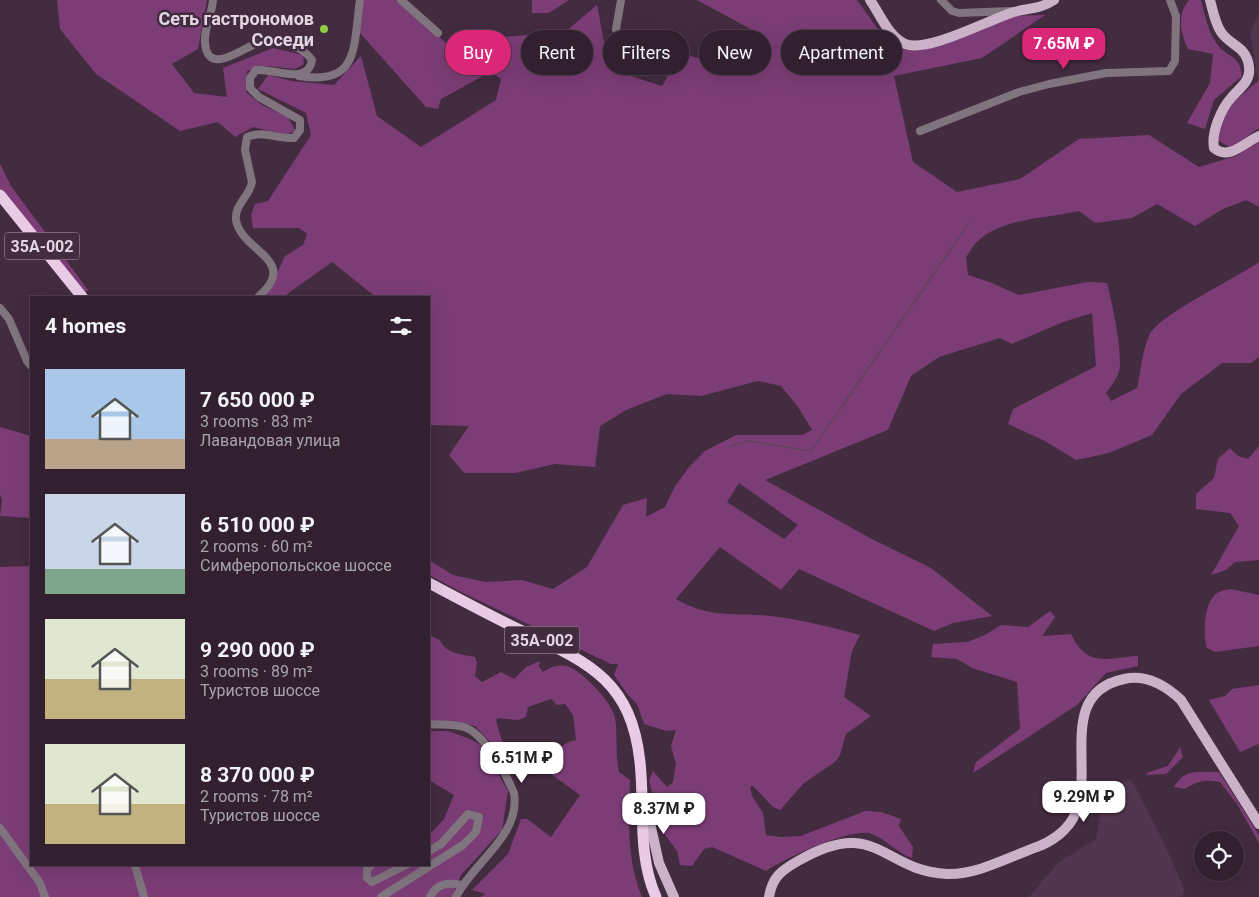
<!DOCTYPE html>
<meta charset="utf-8">
<style>
body{margin:0;font-family:Roboto,sans-serif;background:#3a2838;color:#f1f3f6;height:100vh;display:flex;flex-direction:column;font-size:19px;white-space:nowrap}
*{box-sizing:border-box;margin:0}
p{font-size:16px;color:#a8a3ab}
.icon{flex:none;width:28px;height:28px;fill:none;stroke:currentColor;stroke-width:2;stroke-linecap:round;stroke-linejoin:round}
.map{position:relative;flex:1;overflow:hidden}
.sheet{position:absolute;left:30px;top:296px;width:400px;height:570px;display:flex;flex-direction:column;background:#322030;border-radius:0px;box-shadow:0 5px 20px #0002,0 0 0 1px #4d3e4c}
.sheet>*{flex:none}
.guide{position:absolute;left:445px;top:30px;width:475px;height:45px;display:flex;gap:10px}
.controls{position:absolute;left:1194px;top:831px;display:grid;gap:10px}
.controls a{display:grid;place-items:center;width:50px;height:50px;border-radius:50%;background:#322030;box-shadow:0 5px 20px #0002,0 0 0 1px #4d3e4c;font-size:25px}
.price{position:absolute;translate:-50% -42px;padding:0 11px;border-radius:10px;background:#fff;color:#222;font-size:16px;line-height:32px;filter:drop-shadow(0 1px 2px #0008)}
.price::after{content:'';position:absolute;left:50%;top:30px;width:15px;height:11px;margin-left:-8px;background:inherit;clip-path:polygon(0 0,100% 0,50% 100%)}
.price.selected{background:#db2777;color:#fff}
ul{padding:0;list-style:none}
li{display:flex;align-items:center;gap:15px;height:125px;padding:0 15px}
li span{display:grid;place-items:center;flex:none;width:140px;height:100px;border-radius:0px;color:#555}
li>.icon{margin-inline-start:auto}
span .icon{width:60px;height:60px;fill:#fffc;stroke-width:1}
li b{font-size:21px}
h2{display:flex;justify-content:space-between;align-items:center;height:60px;padding:0 15px;font-size:21px}
.chip{padding:0 18px;border-radius:22px;background:#322030;box-shadow:0 5px 20px #0002,0 0 0 1px #4d3e4c;font-size:18px;line-height:45px}
.chip.selected{background:#db2777;color:#fff}
.map>svg:first-child{display:block}
.built{fill:#52364f}
.green{fill:#7c3d76;fill-rule:evenodd}
.lines{fill:none;stroke-linecap:round;stroke-linejoin:round}
.stream{stroke:#664064;stroke-width:2}
.minor{stroke:#80747e;stroke-width:8}
.major{stroke:#cbb2c8;stroke-width:10}
.highway{stroke:#e9cbe5;stroke-width:11}
.poi-dot{fill:#8fcd42;stroke:#432b40;stroke-width:2}
.labels{text-anchor:middle;stroke-width:5;stroke-linejoin:round;paint-order:stroke}
.shield{fill:#432b40;stroke:#b4a2b1;stroke-width:1}
.shield-label{font-size:16px;font-weight:bold;fill:#e4d5e2}
.poi-label{font-size:18px;font-weight:bold;fill:#e4d5e2;stroke:#432b40;text-anchor:end}
</style>
<div class="map">
<svg width="1259" height="897" viewBox="0 0 1259 897">
<rect width="100%" height="100%" fill="#432b40"/>
<!-- built -->
<g class="built">
<path d="M 1259,12 L 1259,85 L 1250,34 Z"/>
<path d="M 1131,779 L 1163,841 L 1184,889 L 1182,897 L 1029,897 L 1058,863 L 1096,839 L 1104,790 Z"/>
</g>
<!-- green -->
<g class="green">
<path d="M 57,0 L 207,0 L 198,49 L 172,64 L 194,93 L 227,97 L 223,68 L 273,48 L 303,55 L 304,64 L 295,69 L 267,66 L 247,71 L 246,92 L 262,105 L 288,117 L 295,130 L 288,135 L 253,127 L 235,137 L 218,122 L 180,131 L 96,74 L 60,29 Z"/>
<path d="M 363,0 L 398,0 L 483,76 L 441,99 L 438,109 L 426,107 L 360,33 Z"/>
<path d="M 532,0 L 569,0 L 549,13 L 532,13 Z"/>
<path d="M 697,0 L 857,0 L 893,50 L 925,49 L 1010,16 L 1045,15 L 982,58 L 894,76 L 913,162 L 957,192 L 1020,179 L 1079,139 L 1149,135 L 1199,167 L 1236,156 L 1259,142 L 1259,207 L 1246,200 L 1223,209 L 1195,226 L 1157,204 L 1132,218 L 1095,223 L 1079,211 C 1048,218 1002,218 978,241 C 973,245 970,252 966,257 L 968,275 L 992,283 L 1019,295 L 1088,282 L 1107,283 C 1113,307 1120,340 1120,365 C 1120,375 1112,385 1106,393 L 1111,401 L 1137,388 C 1141,372 1142,351 1149,336 C 1156,316 1237,278 1259,262 L 1259,357 L 1251,363 L 1222,363 L 1181,394 L 1152,435 L 1109,453 L 1076,460 L 1043,440 L 1008,424 L 1013,409 L 1096,366 L 1092,313 L 1063,322 L 1012,344 L 1000,338 L 939,357 L 911,376 L 888,430 L 765,480 L 870,538 L 931,568 L 992,616 L 953,623 L 934,631 L 799,569 L 781,590 L 720,547 L 676,599 C 710,619 733,612 769,616 C 800,619 830,627 860,635 L 852,651 L 844,697 L 871,716 L 846,734 L 840,755 L 835,762 L 804,783 L 780,810 L 773,807 L 753,786 L 750,787 L 752,796 L 763,813 L 766,835 L 781,837 L 801,836 L 865,811 L 881,812 L 901,819 L 899,826 L 913,847 L 912,858 C 897,853 887,840 872,834 C 853,826 784,859 766,871 L 712,847 L 704,849 L 692,866 L 680,865 L 677,851 L 663,832 L 649,781 L 653,771 L 667,787 L 673,782 L 676,764 L 671,746 L 676,730 L 666,731 L 644,724 L 637,704 L 628,695 L 614,675 L 618,664 L 611,664 L 463,593 L 429,575 L 429,560 L 453,575 L 486,582 L 522,580 L 553,589 L 587,567 L 623,505 L 647,498 L 646,517 L 665,507 L 674,488 L 689,467 L 705,451 L 736,435 L 802,435 L 812,430 L 798,407 L 781,386 L 758,381 L 701,396 L 667,394 L 626,410 L 600,426 L 595,467 L 555,464 L 515,473 L 464,473 L 449,455 L 469,426 L 429,425 L 429,298 L 376,297 L 332,262 L 283,297 L 266,297 L 285,256 L 303,245 L 307,234 L 299,228 L 253,228 L 251,215 L 255,204 L 268,201 L 311,135 L 306,113 L 258,89 L 268,75 L 292,81 L 334,85 L 361,56 L 377,116 L 421,147 L 496,100 L 501,79 L 448,41 L 565,32 L 597,5 L 609,69 L 662,86 L 681,54 L 740,67 L 756,32 ZM 739,483 L 798,525 L 784,539 L 727,502 Z"/>
<path d="M 1189,0 L 1201,0 C 1205,15 1208,32 1217,44 C 1227,58 1240,54 1242,76 L 1214,100 L 1205,129 L 1187,123 L 1210,83 L 1213,54 L 1188,49 C 1181,33 1176,16 1189,0 Z"/>
<path d="M 1259,80 L 1259,128 L 1231,148 L 1217,140 L 1221,122 L 1229,106 Z"/>
<path d="M 0,164 L 11,186 L 88,290 L 85,293 L 0,190 Z"/>
<path d="M 0,427 L 31,436 L 31,518 L 0,516 L 2,501 L 0,494 Z"/>
<path d="M 1259,446 L 1259,560 L 1235,562 L 1226,570 L 1211,575 L 1239,526 L 1230,513 L 1196,509 L 1196,494 L 1214,478 L 1218,459 L 1230,448 L 1238,456 L 1248,459 Z"/>
<path d="M 31,566 L 31,865 L 429,865 L 429,835 L 444,819 L 454,795 L 429,780 L 429,731 L 448,731 L 470,739 L 482,746 L 508,791 L 502,830 L 461,875 L 452,897 L 0,897 L 0,567 Z"/>
<path d="M 1231,589 L 1259,595 L 1259,646 L 1215,652 L 1207,648 C 1203,636 1204,607 1213,597 C 1218,591 1224,590 1231,589 Z"/>
<path d="M 1050,611 L 1055,617 L 1042,636 L 1071,634 C 1087,668 1106,658 1138,656 L 1138,666 L 1106,673 L 1077,705 L 973,773 L 976,762 L 1020,729 L 1017,682 L 972,668 L 957,659 L 931,657 L 933,644 L 967,642 L 985,635 L 1001,625 L 1028,627 Z"/>
<path d="M 429,635 L 440,640 C 446,654 461,654 475,657 L 477,663 L 475,676 L 482,682 L 501,672 L 514,679 L 526,667 L 540,661 L 539,667 L 543,672 C 551,666 563,663 572,668 C 586,676 612,702 615,718 C 618,736 615,753 619,772 L 630,780 C 629,821 626,859 642,897 L 480,897 L 486,894 L 472,890 L 508,854 L 521,819 L 527,819 L 551,837 L 580,795 L 548,772 L 543,766 C 556,757 559,742 576,740 L 573,715 L 565,704 L 557,705 L 551,699 L 528,707 L 526,717 L 518,720 L 498,718 L 496,720 L 504,748 L 501,754 L 475,726 L 457,722 L 429,721 Z"/>
<path d="M 1259,685 L 1259,744 L 1240,752 L 1209,700 L 1225,696 L 1232,689 Z"/>
<path d="M 1180,747 L 1183,757 L 1166,774 L 1147,775 L 1147,773 L 1168,766 Z"/>
<path d="M 1219,772 L 1259,835 L 1259,843 L 1237,804 L 1220,782 C 1205,779 1197,781 1185,789 L 1174,787 C 1185,767 1199,773 1219,772 Z"/>
</g>
<g class="lines">
<!-- stream -->
<path class="stream" d="M 731,446 L 748,441 L 811,451 L 969,223"/>
<!-- minor -->
<g class="minor">
<path d="M 213,0 C 212,14 204,28 205,42 C 207,79 245,46 260,42 C 277,36 303,47 312,60 C 308,86 274,68 256,70 L 250,78 L 250,88 L 259,97 L 300,120 L 300,130 L 294,138 C 276,139 264,130 247,137 L 245,150 L 252,182 C 250,196 234,205 236,220 C 241,252 302,260 257,298"/>
<path d="M 401,0 L 438,33"/>
<path d="M 941,0 L 952,11 L 959,13 L 1011,11"/>
<path d="M 616,29 L 621,0"/>
<path d="M 299,76 C 360,86 353,47 360,0"/>
<path d="M 920,131 L 1019,92 L 1049,84 L 1106,73 L 1169,71 L 1175,61 L 1176,16 L 1170,0"/>
<path d="M 0,308 L 9,319 L 27,361 L 31,366"/>
<path d="M 429,724 C 440,725 454,724 464,727 C 484,733 506,774 514,793 C 521,836 473,862 456,897"/>
<path d="M 0,828 L 40,883 L 45,897"/>
<path d="M 135,865 L 144,897"/>
<path d="M 371,865 L 367,870 L 367,878 L 372,882 L 406,865"/>
<path d="M 381,897 L 463,845 L 476,832 L 479,817 L 468,814 L 441,844 L 429,851"/>
<path d="M 430,897 C 437,883 448,882 462,885"/>
</g>
<!-- major -->
<g class="major">
<path d="M 870,0 C 880,14 888,36 905,44 C 928,53 990,19 1014,12 C 1028,8 1041,9 1054,0"/>
<path d="M 1210,0 C 1213,11 1215,23 1221,32 C 1230,46 1247,46 1249,67 C 1251,82 1239,88 1231,98 C 1221,109 1211,133 1214,148 C 1229,161 1245,142 1259,136"/>
<path d="M 646,805 L 659,863 L 674,897"/>
<path d="M 769,897 C 772,877 782,870 798,861 C 877,815 882,871 947,874 C 976,875 1007,858 1034,848 C 1052,842 1069,830 1076,812 C 1094,769 1057,693 1124,679 C 1146,674 1165,685 1181,700 L 1259,824"/>
</g>
<!-- highway -->
<g class="highway">
<path d="M 0,195 L 83,298"/>
<path d="M 429,583 C 459,599 489,615 520,630 C 587,662 631,679 640,762 C 645,807 637,854 656,897"/>
</g>
</g>
<!-- markers -->
<circle class="poi-dot" cx="324" cy="29" r="5"/>
<g class="labels">
<!-- shield labels -->
<g class="shield">
<rect x="4.5" y="232.5" width="75" height="27" rx="4"/>
<rect x="504.5" y="626.5" width="75" height="27" rx="4"/>
</g>
<g class="shield-label">
<text x="42" y="252">35А-002</text>
<text x="542" y="646">35А-002</text>
</g>
<!-- poi labels -->
<g class="poi-label">
<text x="314" y="25">Сеть гастрономов<tspan x="314" dy="21">Соседи</tspan></text>
</g>
</g>
</svg>
<div class="controls">
<a><svg class="icon" aria-label="locate" viewBox="0 0 24 24"><circle cx="12" cy="12" r="6"/><path d="M12 2v4M12 18v4M2 12h4M18 12h4"/></svg></a>
</div>
<b class="price selected" style="left:1064px;top:70px">7.65M ₽</b>
<b class="price" style="left:522px;top:784px">6.51M ₽</b>
<b class="price" style="left:1084px;top:823px">9.29M ₽</b>
<b class="price" style="left:664px;top:835px">8.37M ₽</b>
<div class="guide">
<a class="chip selected">Buy</a>
<a class="chip">Rent</a>
<a class="chip">Filters</a>
<a class="chip">New</a>
<a class="chip">Apartment</a>
</div>
<section class="sheet">
<h2>4 homes<svg class="icon" aria-label="filters" viewBox="0 0 24 24"><path d="M4 7h16M4 17h16"/><circle cx="9" cy="7" r="2"/><circle cx="15" cy="17" r="2"/></svg></h2>
<ul>
<li><span style="background:linear-gradient(#a9c7e8 70%,#b9a48a 0)"><svg class="icon" aria-label="home" viewBox="0 0 24 24"><path d="M3 11l9-7 9 7M6 9v11h12V9"/></svg></span><div><b>7 650 000 ₽</b><p>3 rooms · 83 m²</p><p>Лавандовая улица</p></div></li>
<li><span style="background:linear-gradient(#c9d6e8 75%,#7fa58c 0)"><svg class="icon" aria-label="home" viewBox="0 0 24 24"><path d="M3 11l9-7 9 7M6 9v11h12V9"/></svg></span><div><b>6 510 000 ₽</b><p>2 rooms · 60 m²</p><p>Симферопольское шоссе</p></div></li>
<li><span style="background:linear-gradient(#dfe7d0 60%,#c2b280 0)"><svg class="icon" aria-label="home" viewBox="0 0 24 24"><path d="M3 11l9-7 9 7M6 9v11h12V9"/></svg></span><div><b>9 290 000 ₽</b><p>3 rooms · 89 m²</p><p>Туристов шоссе</p></div></li>
<li><span style="background:linear-gradient(#dfe7d0 60%,#c2b280 0)"><svg class="icon" aria-label="home" viewBox="0 0 24 24"><path d="M3 11l9-7 9 7M6 9v11h12V9"/></svg></span><div><b>8 370 000 ₽</b><p>2 rooms · 78 m²</p><p>Туристов шоссе</p></div></li>
</ul>
</section>
</div>
